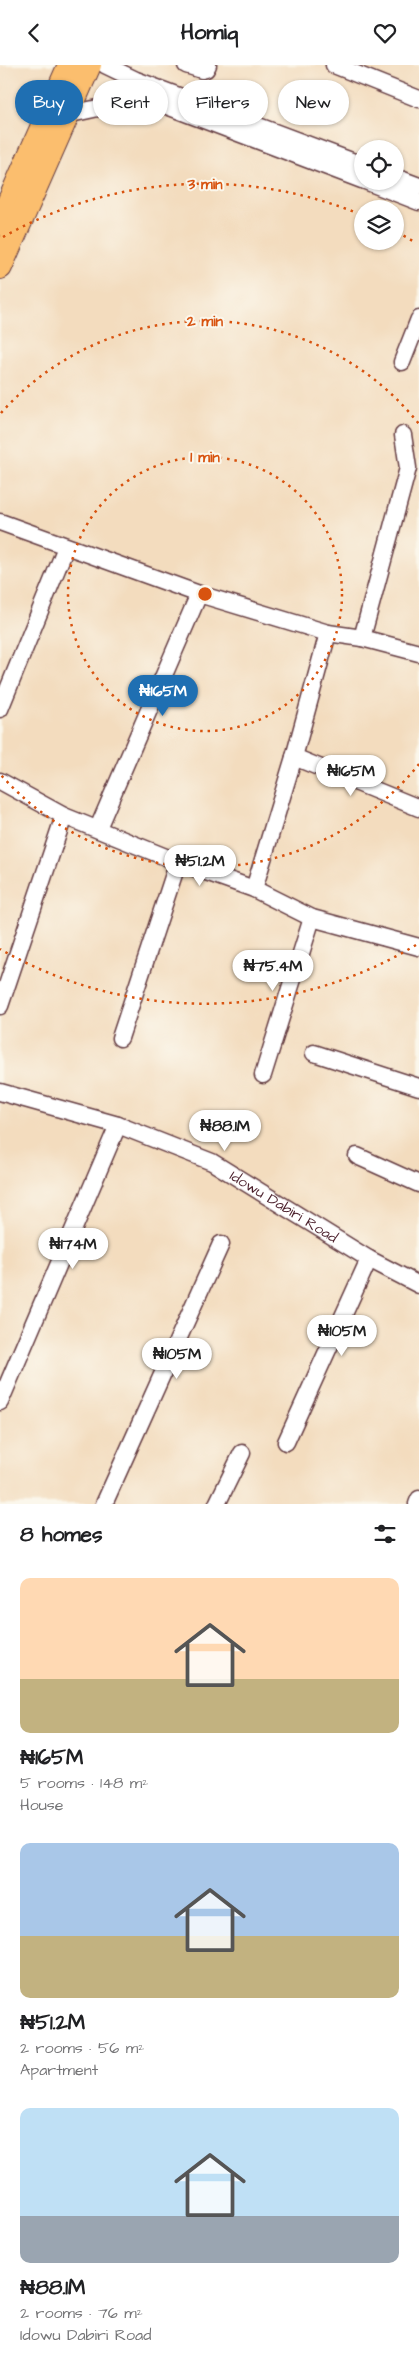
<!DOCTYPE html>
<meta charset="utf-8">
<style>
body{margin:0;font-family:"Architects Daughter",sans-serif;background:#f6f6f6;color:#202124;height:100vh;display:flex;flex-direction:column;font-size:19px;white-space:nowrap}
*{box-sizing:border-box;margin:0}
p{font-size:16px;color:#757577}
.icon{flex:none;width:28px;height:28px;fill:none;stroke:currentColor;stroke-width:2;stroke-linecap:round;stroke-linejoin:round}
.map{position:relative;height:1439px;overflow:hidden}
.panel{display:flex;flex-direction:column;background:#fff;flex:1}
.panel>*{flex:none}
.hud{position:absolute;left:15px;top:15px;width:390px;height:45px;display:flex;gap:10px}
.tools{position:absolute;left:354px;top:75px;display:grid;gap:10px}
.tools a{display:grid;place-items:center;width:50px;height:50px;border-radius:50%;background:#fff;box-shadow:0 1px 4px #0004;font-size:25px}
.price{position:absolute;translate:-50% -42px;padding:0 11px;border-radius:18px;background:#fff;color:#222;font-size:16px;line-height:32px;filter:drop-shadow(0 1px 2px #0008)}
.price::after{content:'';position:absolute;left:50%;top:30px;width:15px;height:11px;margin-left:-8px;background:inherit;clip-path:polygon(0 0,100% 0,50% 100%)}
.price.current{background:#1f6fb2;color:#fff}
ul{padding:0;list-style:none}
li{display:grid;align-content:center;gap:10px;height:265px;padding:0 20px}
li span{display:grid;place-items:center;height:155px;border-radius:10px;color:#555}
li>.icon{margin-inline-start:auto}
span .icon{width:90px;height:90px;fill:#fffc;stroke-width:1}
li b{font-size:21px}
h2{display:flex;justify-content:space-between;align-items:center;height:60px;padding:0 20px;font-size:21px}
.pill{padding:0 18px;border-radius:22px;background:#fff;box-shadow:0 1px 4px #0004;font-size:18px;line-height:45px}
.pill.current{background:#1f6fb2;color:#fff}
header{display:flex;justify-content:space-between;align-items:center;height:65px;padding:0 20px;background:#fff;font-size:22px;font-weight:700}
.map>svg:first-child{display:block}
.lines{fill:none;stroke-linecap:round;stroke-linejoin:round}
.minor-casing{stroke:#633b41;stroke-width:19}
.highway-casing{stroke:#633b41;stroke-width:26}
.minor{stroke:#fff;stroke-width:16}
.highway{stroke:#fbbe6e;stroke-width:24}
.ring{fill:none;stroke:#d8530f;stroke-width:2.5;stroke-dasharray:2.5 5}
.labels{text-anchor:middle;stroke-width:4;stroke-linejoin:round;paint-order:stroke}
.street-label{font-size:15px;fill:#4a1f2b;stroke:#fbf7ec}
.centre{fill:#d8530f;stroke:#fbf7ec;stroke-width:2.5}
.ring-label{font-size:15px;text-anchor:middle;font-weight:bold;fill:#d8530f;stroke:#fbf7ec;stroke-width:4;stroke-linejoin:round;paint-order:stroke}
</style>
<header><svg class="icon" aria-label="back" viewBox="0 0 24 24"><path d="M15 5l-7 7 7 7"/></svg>Homiq<svg class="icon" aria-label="heart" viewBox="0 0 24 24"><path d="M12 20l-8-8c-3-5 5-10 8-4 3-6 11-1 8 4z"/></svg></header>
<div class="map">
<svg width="419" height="1439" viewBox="0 0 419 1439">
<rect width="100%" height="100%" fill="#fbf7ec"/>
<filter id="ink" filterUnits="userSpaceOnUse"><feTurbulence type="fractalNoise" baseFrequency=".02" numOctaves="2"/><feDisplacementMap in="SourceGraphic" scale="10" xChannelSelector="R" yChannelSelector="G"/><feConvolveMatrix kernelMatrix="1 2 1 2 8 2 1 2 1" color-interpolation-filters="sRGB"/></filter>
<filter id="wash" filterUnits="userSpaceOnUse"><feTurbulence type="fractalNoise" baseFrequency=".0096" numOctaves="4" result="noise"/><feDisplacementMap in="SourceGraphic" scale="20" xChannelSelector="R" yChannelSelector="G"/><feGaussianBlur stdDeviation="1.12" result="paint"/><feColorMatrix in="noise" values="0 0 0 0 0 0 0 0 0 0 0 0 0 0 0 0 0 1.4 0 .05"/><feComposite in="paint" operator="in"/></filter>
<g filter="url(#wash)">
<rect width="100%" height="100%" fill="#f3dcbe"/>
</g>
<g filter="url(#ink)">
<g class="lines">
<defs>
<g id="minor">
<path d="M 105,0 L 136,15 L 362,100"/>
<path d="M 186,0 L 202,5 L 206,4 L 208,0"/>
<path d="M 334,0 L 419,34"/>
<path d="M 66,50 L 112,40 L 125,33 L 138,30 L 362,115"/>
<path d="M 395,112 L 419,121"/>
<path d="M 365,116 L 419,137"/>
<path d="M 402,297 L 419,254"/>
<path d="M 0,457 L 199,529 L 328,568 L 362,573 L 419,588"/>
<path d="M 362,573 L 408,403 L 403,370"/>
<path d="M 0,644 L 66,482"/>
<path d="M 294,692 L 419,743"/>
<path d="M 0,716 L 64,751 L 178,797 L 254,824 L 312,853 L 419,882"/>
<path d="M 98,763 L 199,529"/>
<path d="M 254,824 L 294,692 L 328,568"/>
<path d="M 0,941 L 64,751"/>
<path d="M 120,973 L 178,797"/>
<path d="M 314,988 L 419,1022"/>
<path d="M 263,1010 L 312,853"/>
<path id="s1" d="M 0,1027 L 118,1060 L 212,1097 L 369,1194 L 419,1220"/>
<path d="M 357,1091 L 419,1119"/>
<path d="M 0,1337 L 118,1060"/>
<path d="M 286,1377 L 369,1194"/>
<path d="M 104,1439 L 221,1179"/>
<path d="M 217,1439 L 242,1388"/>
<path d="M 417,1439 L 419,1434"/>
</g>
<g id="highway">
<path d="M 0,158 L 70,0"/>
<path d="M 0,202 L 89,0"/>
</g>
</defs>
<!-- minor casing -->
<use href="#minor" class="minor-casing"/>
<!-- highway casing -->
<use href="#highway" class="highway-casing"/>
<!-- minor -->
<use href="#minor" class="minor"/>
<!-- highway -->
<use href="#highway" class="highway"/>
</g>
</g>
<!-- distance rings -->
<g class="ring">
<circle cx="205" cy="529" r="137"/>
<path d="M419 699A273 273 0 0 1 1 710M1 348A273 273 0 0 1 419 359"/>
<path d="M416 880A410 410 0 0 1 0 884M3 172A410 410 0 0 1 362 150M397 167A410 410 0 0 1 416 178"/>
</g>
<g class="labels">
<!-- street labels -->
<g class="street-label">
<text dy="5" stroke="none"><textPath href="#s1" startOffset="308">Idowu Dabiri Road</textPath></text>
</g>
</g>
<circle cx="205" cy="529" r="8" class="centre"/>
<g class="ring-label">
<text x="205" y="124">3 min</text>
<text x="205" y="261">2 min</text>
<text x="205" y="397">1 min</text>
</g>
</svg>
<div class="tools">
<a><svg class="icon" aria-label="locate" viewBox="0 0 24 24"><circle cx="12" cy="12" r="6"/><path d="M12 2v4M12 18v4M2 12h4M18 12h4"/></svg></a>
<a><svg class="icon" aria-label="layers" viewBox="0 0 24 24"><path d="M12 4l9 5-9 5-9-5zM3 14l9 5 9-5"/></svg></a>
</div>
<b class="price current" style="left:163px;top:652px">₦165M</b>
<b class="price" style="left:351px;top:732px">₦165M</b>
<b class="price" style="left:200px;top:822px">₦51.2M</b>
<b class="price" style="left:273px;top:927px">₦75.4M</b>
<b class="price" style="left:225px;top:1087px">₦88.1M</b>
<b class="price" style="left:73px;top:1205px">₦174M</b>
<b class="price" style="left:342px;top:1292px">₦105M</b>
<b class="price" style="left:177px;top:1315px">₦105M</b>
<div class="hud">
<a class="pill current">Buy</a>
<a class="pill">Rent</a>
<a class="pill">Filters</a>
<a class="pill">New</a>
</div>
</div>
<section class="panel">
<h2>8 homes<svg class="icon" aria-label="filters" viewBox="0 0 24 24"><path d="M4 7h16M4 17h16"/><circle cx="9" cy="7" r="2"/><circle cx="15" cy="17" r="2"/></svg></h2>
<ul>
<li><span style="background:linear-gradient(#ffd9b3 65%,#c2b280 0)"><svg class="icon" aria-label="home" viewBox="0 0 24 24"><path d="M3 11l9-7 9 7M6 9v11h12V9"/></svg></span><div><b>₦165M</b><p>5 rooms · 148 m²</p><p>House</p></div></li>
<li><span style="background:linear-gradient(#a9c7e8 60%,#c2b280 0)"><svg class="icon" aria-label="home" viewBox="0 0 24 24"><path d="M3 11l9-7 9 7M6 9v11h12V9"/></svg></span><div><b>₦51.2M</b><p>2 rooms · 56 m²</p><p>Apartment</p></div></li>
<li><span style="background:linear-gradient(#bfe0f5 70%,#9aa5b1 0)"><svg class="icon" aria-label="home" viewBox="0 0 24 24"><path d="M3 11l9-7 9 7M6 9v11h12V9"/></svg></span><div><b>₦88.1M</b><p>2 rooms · 76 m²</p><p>Idowu Dabiri Road</p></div></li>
</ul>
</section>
